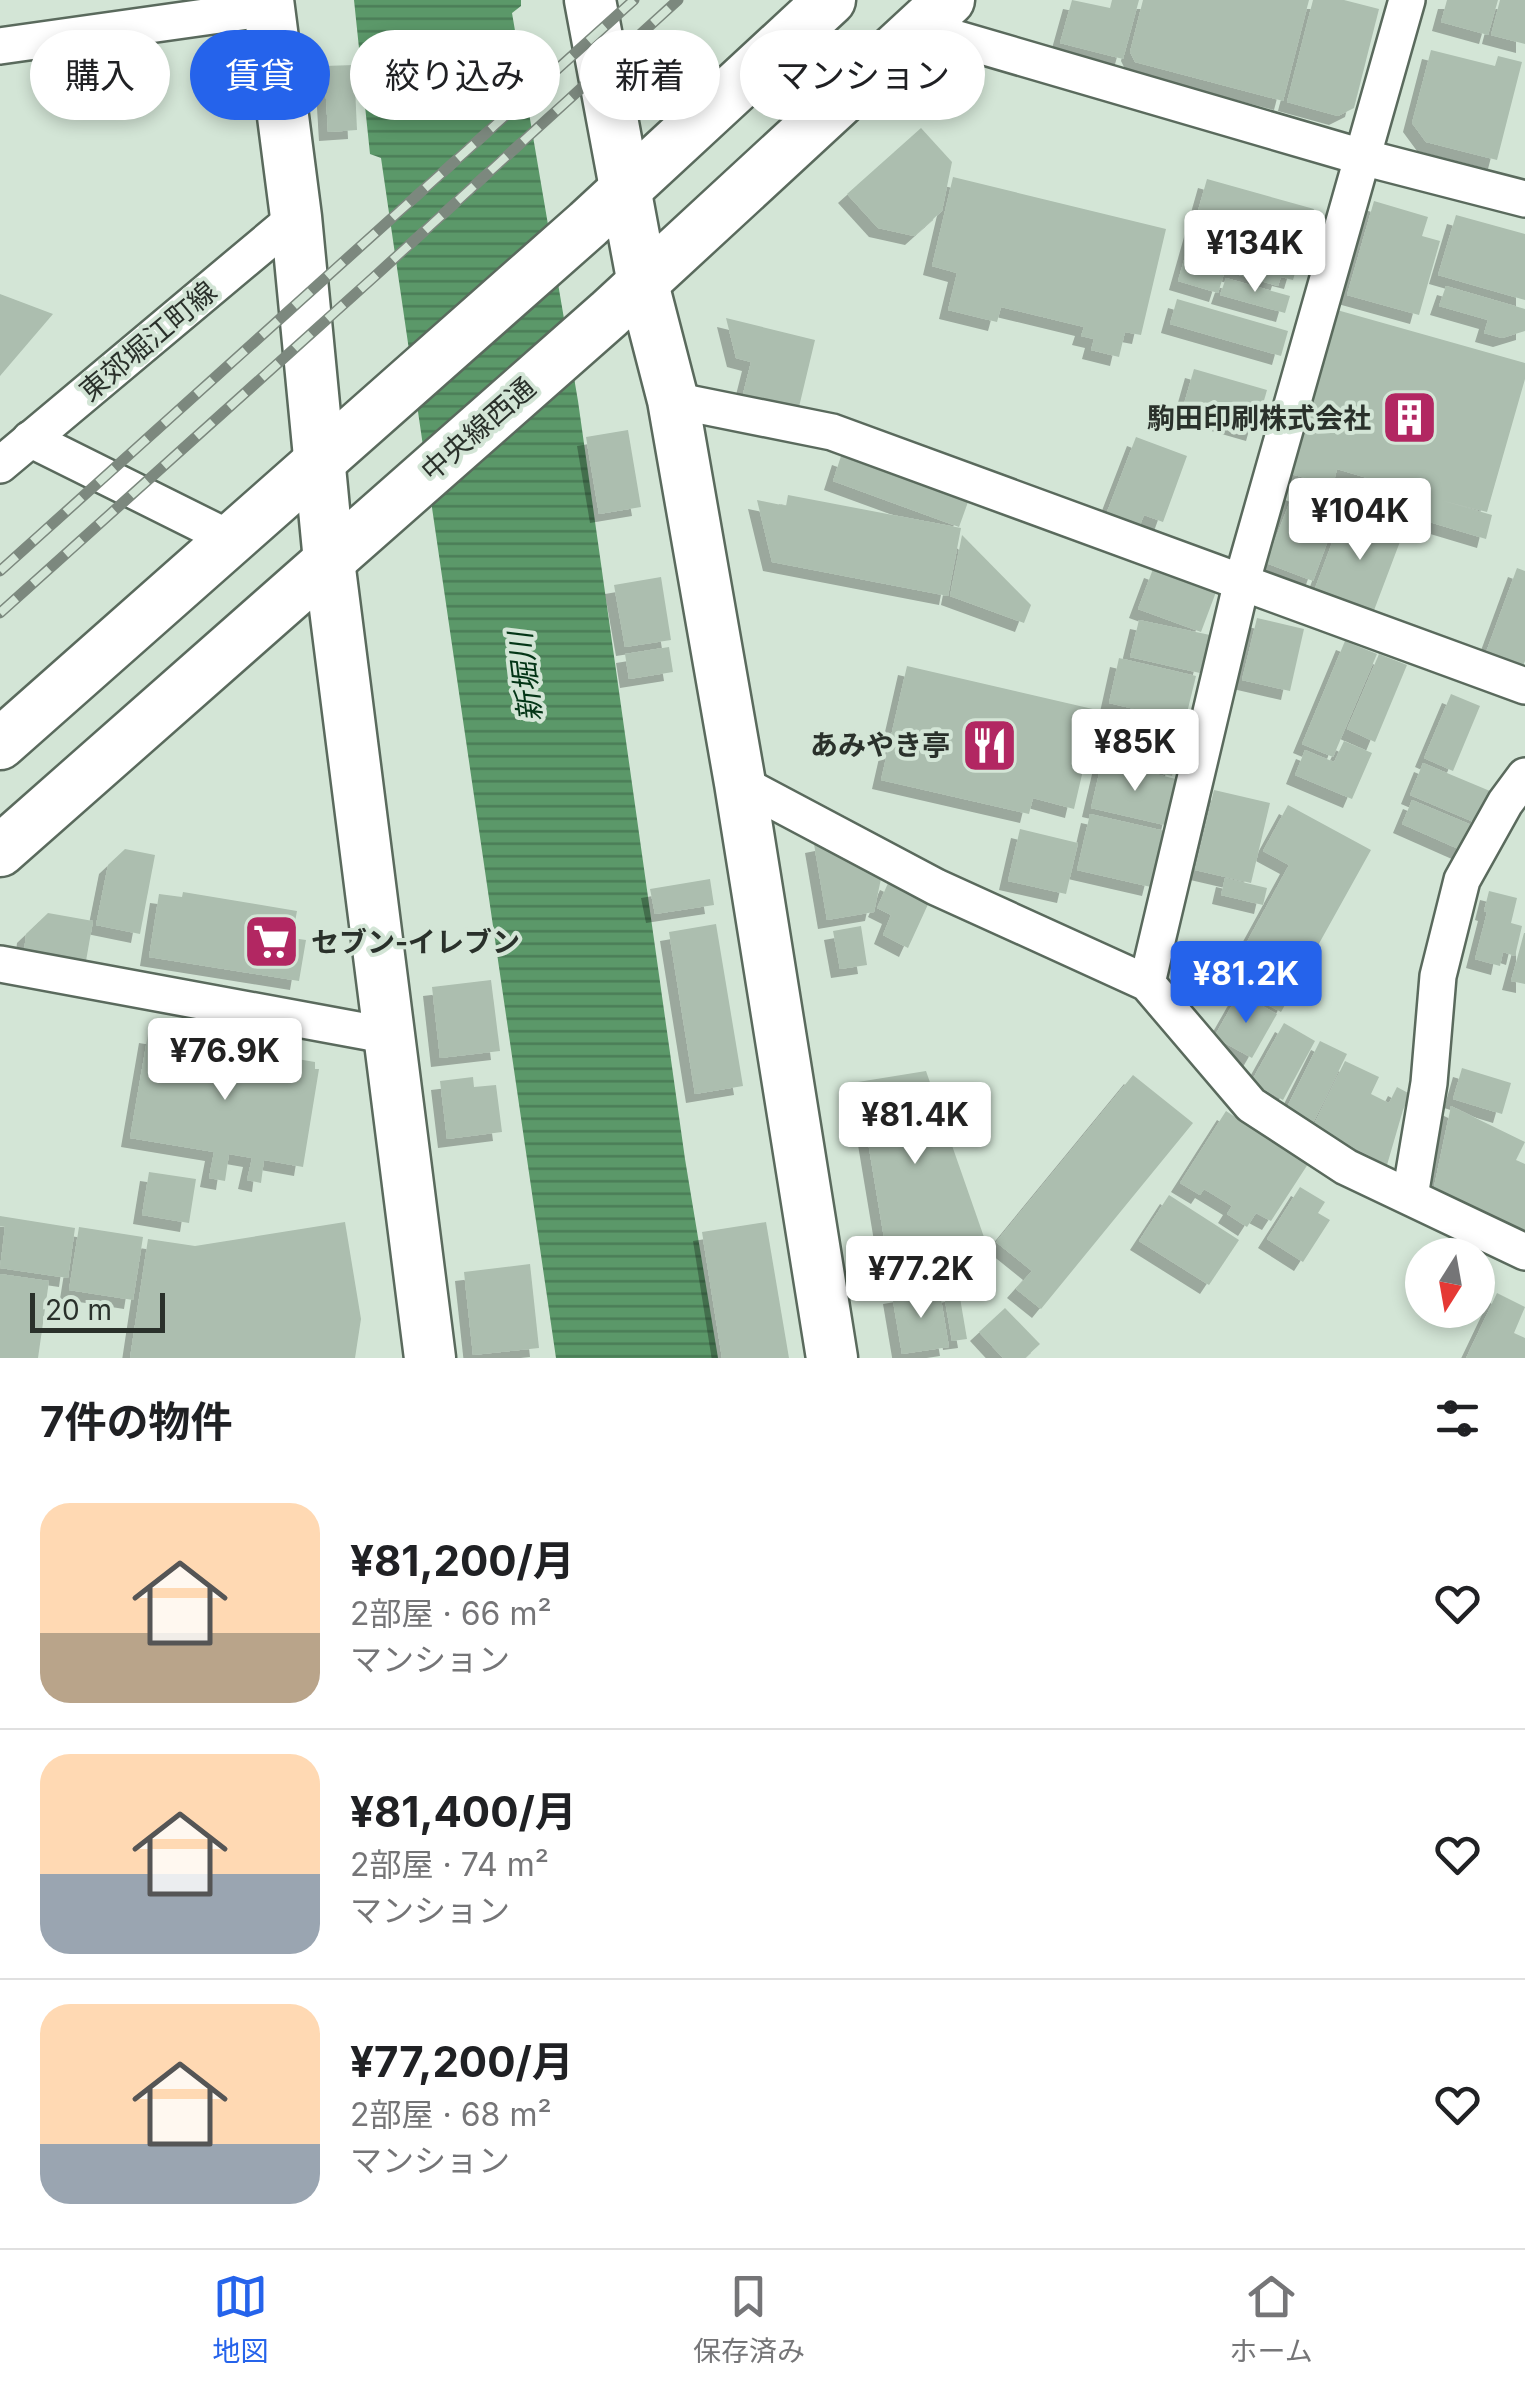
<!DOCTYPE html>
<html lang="ja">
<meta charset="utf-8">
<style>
body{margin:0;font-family:Inter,"Noto Sans JP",sans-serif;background:#f2f2f2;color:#202124;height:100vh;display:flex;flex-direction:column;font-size:38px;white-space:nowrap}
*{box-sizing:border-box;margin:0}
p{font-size:32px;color:#757577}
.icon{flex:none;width:55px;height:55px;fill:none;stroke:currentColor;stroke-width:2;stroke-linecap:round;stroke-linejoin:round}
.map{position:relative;height:1358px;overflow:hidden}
.sheet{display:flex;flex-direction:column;background:#fff;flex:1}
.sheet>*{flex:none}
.guide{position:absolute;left:30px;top:30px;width:1000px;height:90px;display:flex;gap:20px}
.needle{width:65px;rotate:191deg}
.buttons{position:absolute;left:1405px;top:1238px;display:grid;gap:20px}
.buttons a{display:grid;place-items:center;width:90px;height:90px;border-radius:50%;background:#fff;box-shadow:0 5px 15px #0003;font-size:50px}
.scale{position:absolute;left:30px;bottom:25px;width:135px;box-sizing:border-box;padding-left:10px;border:5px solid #2a312b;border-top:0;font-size:28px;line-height:35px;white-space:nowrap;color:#2a312b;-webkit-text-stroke:8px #d3e5d6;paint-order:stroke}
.price{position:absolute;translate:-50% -85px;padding:0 22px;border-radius:10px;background:#fff;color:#222;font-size:32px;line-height:65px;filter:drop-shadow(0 2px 5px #0008)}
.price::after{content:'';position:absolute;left:50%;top:60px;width:30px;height:22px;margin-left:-15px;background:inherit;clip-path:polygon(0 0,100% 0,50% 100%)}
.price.on{background:#2563eb;color:#fff}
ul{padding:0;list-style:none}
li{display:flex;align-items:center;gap:30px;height:250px;padding:0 40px}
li+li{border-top:2px solid #e0e0e0}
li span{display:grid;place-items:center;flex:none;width:280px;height:200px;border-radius:30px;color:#555}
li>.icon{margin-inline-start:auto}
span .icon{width:120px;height:120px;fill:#fffc;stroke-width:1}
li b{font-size:42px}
h2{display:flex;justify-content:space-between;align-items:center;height:120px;padding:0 40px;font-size:42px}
.chip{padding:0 35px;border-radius:45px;background:#fff;box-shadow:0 5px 15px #0003;font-size:35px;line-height:90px}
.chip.on{background:#2563eb;color:#fff}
.dock{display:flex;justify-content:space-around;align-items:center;height:140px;border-top:2px solid #e0e0e0;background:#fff;font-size:28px;color:#757577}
.dock a{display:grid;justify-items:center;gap:5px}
.dock .on{color:#2563eb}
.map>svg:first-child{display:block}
.water{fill:url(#water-rules)}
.building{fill:#acbeaf;filter:url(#shadow)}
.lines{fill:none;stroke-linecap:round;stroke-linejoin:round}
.street-casing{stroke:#5a6a5d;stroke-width:40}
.secondary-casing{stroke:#5a6a5d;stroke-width:55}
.street{stroke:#fff;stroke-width:35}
.secondary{stroke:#fff;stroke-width:50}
.rail-casing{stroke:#7c887e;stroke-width:11}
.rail{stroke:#d3e5d6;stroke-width:8;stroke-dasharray:22;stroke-linecap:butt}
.labels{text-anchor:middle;stroke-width:8;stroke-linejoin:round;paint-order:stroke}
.street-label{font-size:28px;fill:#2a312b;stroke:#d3e5d6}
.poi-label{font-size:28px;font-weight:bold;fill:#2a312b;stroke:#d3e5d6;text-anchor:end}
.water-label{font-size:30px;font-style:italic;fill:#033516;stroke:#d3e5d6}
</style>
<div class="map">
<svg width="1525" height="1358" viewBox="0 0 1525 1358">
<defs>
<pattern id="water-rules" width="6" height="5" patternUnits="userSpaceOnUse" patternTransform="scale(2.5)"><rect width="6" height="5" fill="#5b9869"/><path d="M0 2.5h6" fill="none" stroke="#4b7d57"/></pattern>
<filter id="shadow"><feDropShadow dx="-9" dy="9" stdDeviation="0" flood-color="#0004"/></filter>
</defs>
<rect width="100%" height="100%" fill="#d3e5d6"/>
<!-- water -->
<path class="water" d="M 354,0 L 521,0 L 521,6 L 512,13 L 578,401 L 685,1159 L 718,1358 L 556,1358 L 381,158 L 370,154 Z"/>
<!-- building -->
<g class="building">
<path d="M 1072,0 L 1110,8 L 1112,0 L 1139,0 L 1123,59 L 1060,43 Z"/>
<path d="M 1143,0 L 1309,0 L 1283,101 L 1135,62 L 1130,52 Z"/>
<path d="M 1313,0 L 1344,0 L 1379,9 L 1354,108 L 1338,116 L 1287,102 Z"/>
<path d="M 1447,0 L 1498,0 L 1488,35 L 1441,22 Z"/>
<path d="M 1500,0 L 1525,0 L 1525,44 L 1491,35 Z"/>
<path d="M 1431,50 L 1495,66 L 1498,56 L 1522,62 L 1497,160 L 1426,142 L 1412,123 Z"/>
<path d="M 354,65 L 357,130 L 328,132 L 324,66 Z"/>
<path d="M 921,128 L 952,162 L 942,211 L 914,236 L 878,228 L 847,194 Z"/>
<path d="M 953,177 L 1166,229 L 1141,335 L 1125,332 L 1119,357 L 1091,350 L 1094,339 L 1081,336 L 1084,327 L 1001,307 L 997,322 L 948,310 L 957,273 L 932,266 Z"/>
<path d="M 1207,179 L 1314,209 L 1293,280 L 1281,277 L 1278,286 L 1225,271 L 1218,293 L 1178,281 Z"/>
<path d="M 1374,201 L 1428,217 L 1422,236 L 1440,241 L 1419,315 L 1347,295 Z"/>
<path d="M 1456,215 L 1525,234 L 1525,300 L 1438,275 Z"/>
<path d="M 1226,278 L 1290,296 L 1285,313 L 1220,295 Z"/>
<path d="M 1446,286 L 1525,309 L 1525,331 L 1502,338 L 1484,333 L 1488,320 L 1439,306 Z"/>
<path d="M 0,294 L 53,314 L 0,376 Z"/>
<path d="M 1177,299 L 1288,331 L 1281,356 L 1170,324 Z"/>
<path d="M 1337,310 L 1525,363 L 1525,379 L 1487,512 L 1440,500 L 1492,515 L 1486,539 L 1426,521 L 1424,526 L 1359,507 L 1367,478 L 1337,469 L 1333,486 L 1291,474 Z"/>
<path d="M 726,318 L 815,340 L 799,407 L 743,394 L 751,362 L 736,358 Z"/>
<path d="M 1194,369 L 1267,390 L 1255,432 L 1182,411 Z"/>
<path d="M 628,430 L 641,507 L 599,514 L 586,437 Z"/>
<path d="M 1136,437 L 1187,456 L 1163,522 L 1144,515 L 1140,525 L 1107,512 Z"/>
<path d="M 841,456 L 968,502 L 959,527 L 833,481 Z"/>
<path d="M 1294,491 L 1340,508 L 1313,581 L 1266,563 Z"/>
<path d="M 788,495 L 961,528 L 948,596 L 772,562 L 757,500 L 786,506 Z"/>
<path d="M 1357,513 L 1404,531 L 1373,613 L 1314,591 L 1338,527 L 1350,531 Z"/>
<path d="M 962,535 L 1031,605 L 1024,623 L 950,596 Z"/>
<path d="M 1517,568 L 1525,571 L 1525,661 L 1522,669 L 1485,655 Z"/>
<path d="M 1153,569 L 1216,592 L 1201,632 L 1138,609 Z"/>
<path d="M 661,577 L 671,640 L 625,647 L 614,585 Z"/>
<path d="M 1257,618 L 1304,629 L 1290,691 L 1242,680 Z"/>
<path d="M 1139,620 L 1210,635 L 1200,673 L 1130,657 Z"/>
<path d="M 1345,641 L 1377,654 L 1333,757 L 1302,744 Z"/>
<path d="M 669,647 L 673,672 L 629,679 L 625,654 Z"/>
<path d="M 1379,654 L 1407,665 L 1375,742 L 1347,729 Z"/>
<path d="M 1119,658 L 1196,676 L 1185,721 L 1109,703 Z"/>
<path d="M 907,666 L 1097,710 L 1074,809 L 1033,798 L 1029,814 L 881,780 Z"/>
<path d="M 1451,694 L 1480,706 L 1453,771 L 1424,758 Z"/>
<path d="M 1112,713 L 1183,730 L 1172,776 L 1101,760 Z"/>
<path d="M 1344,741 L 1372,753 L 1352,799 L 1295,775 L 1305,750 L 1334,762 Z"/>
<path d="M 1102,761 L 1180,780 L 1169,826 L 1091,808 Z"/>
<path d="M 1423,763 L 1490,791 L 1476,823 L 1410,795 Z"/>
<path d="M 1214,790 L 1270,803 L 1251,883 L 1195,870 Z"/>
<path d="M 1412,800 L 1474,826 L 1463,851 L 1402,824 Z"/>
<path d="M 1288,805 L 1371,850 L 1281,1012 L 1225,982 L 1289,865 L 1263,851 Z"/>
<path d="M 1090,814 L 1165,831 L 1151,887 L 1077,870 Z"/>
<path d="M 1020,829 L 1078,843 L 1066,894 L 1008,881 Z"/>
<path d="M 824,842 L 882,874 L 874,912 L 827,920 L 814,844 Z"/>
<path d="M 125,849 L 155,855 L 140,934 L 96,925 L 108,865 Z"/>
<path d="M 1225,878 L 1267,888 L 1263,905 L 1221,895 Z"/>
<path d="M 710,879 L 714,905 L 655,914 L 650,889 Z"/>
<path d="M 889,881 L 930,900 L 908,948 L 883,935 L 891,915 L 877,908 Z"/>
<path d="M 1489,891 L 1517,898 L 1511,923 L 1522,926 L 1515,956 L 1503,952 L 1500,966 L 1475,959 L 1487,912 L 1484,911 Z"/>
<path d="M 183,892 L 297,911 L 292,938 L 306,940 L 299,981 L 149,957 L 159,894 L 182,897 Z"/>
<path d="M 48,913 L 93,921 L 86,961 L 24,952 L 26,934 Z"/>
<path d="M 716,924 L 743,1086 L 695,1094 L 669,932 Z"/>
<path d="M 861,926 L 867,965 L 840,969 L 833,931 Z"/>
<path d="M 1524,933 L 1525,933 L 1525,984 L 1511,981 Z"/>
<path d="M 491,980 L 500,1051 L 440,1058 L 432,987 Z"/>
<path d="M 1239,993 L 1277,1014 L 1252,1058 L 1214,1037 Z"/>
<path d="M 1284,1023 L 1315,1041 L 1283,1100 L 1251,1082 Z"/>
<path d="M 148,1034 L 315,1062 L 315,1069 L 319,1069 L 303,1167 L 264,1160 L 261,1183 L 247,1180 L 252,1158 L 229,1154 L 225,1181 L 209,1178 L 214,1152 L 130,1138 Z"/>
<path d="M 1320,1041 L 1347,1054 L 1313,1123 L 1286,1109 Z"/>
<path d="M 1345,1061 L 1379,1077 L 1371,1094 L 1389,1103 L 1397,1087 L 1410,1094 L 1403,1110 L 1387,1165 L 1313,1126 Z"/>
<path d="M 1462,1068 L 1511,1083 L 1502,1114 L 1453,1099 Z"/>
<path d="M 926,1071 L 985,1240 L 887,1256 L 858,1082 Z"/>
<path d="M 1133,1075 L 1193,1123 L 1041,1309 L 1016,1289 L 1032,1271 L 996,1242 Z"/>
<path d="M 473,1077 L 474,1087 L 496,1085 L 502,1132 L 447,1139 L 440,1081 Z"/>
<path d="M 1451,1106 L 1525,1142 L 1516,1160 L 1525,1164 L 1525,1233 L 1434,1187 Z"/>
<path d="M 1226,1111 L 1308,1164 L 1271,1221 L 1256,1213 L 1247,1227 L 1227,1214 L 1232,1206 L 1204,1189 L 1200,1195 L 1180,1183 Z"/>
<path d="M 149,1172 L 196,1179 L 189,1223 L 142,1215 Z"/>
<path d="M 1300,1187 L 1325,1202 L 1318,1213 L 1330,1220 L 1303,1262 L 1267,1239 Z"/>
<path d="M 1169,1195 L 1239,1240 L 1209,1285 L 1139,1241 Z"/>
<path d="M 0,1216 L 75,1228 L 68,1278 L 0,1268 L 5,1227 L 0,1226 Z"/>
<path d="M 345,1222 L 361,1319 L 355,1358 L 130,1358 L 148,1239 L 195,1246 Z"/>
<path d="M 766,1222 L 789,1358 L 722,1358 L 702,1232 Z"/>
<path d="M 79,1227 L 143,1237 L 133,1300 L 69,1290 Z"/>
<path d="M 530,1264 L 539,1348 L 473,1355 L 464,1272 Z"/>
<path d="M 0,1274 L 49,1281 L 38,1358 L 0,1358 Z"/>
<path d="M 939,1287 L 949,1347 L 902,1354 L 892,1295 Z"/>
<path d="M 959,1292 L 967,1339 L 952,1341 L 944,1295 Z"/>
<path d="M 1497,1293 L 1525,1307 L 1514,1333 L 1525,1338 L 1525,1358 L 1466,1358 Z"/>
<path d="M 1005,1308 L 1040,1344 L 1025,1358 L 1003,1358 L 979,1332 Z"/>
</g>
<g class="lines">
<defs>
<g id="street">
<path d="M 920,28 L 1362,157 L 1525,199"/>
<path d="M 0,46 L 269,8"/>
<path d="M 673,400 L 832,432 L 1525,686"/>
<path d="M 30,439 L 231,539"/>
<path d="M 0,465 L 296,217"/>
<path d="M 740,783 L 936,887 L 1147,983 L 1251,1105 L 1346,1167 L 1525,1252"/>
<path d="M 0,964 L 390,1036"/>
<path d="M 1147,983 L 1242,581 L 1407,0"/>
<path d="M 1410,1196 L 1429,1083 L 1438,976 L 1462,880 L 1505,803 L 1525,776"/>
</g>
<g id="secondary">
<path d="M 268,0 L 296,217 L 329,561 L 430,1358"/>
<path d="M 590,0 L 643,284 L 673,400 L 740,783 L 832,1358"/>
<path d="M 0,744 L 588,224 L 830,0"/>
<path d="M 0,851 L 609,314 L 949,0"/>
</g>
</defs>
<!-- street casing -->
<use href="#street" class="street-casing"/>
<!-- secondary casing -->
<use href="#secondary" class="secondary-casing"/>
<!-- street -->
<use href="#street" class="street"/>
<!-- secondary -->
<use href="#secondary" class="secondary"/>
<defs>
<g id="rail">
<path d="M 0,571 L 634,0"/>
<path d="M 0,613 L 374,277 L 678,0"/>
</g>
</defs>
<!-- rail casing -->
<use href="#rail" class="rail-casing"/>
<!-- rail -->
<use href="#rail" class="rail"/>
</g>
<!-- icons -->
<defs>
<symbol id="building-square" viewBox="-11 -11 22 22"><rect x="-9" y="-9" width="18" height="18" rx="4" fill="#b22762" stroke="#d3e5d6"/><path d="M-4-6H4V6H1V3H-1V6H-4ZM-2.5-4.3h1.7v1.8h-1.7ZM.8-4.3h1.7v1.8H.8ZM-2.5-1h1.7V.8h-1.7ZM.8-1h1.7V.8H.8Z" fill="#fff"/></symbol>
<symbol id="restaurant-square" viewBox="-11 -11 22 22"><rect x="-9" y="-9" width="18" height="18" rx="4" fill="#b22762" stroke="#d3e5d6"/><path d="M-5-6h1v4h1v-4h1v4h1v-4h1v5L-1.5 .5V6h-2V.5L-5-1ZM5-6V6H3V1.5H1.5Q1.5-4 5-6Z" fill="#fff"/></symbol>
<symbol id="supermarket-square" viewBox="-11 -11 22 22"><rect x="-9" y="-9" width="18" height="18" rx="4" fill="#b22762" stroke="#d3e5d6"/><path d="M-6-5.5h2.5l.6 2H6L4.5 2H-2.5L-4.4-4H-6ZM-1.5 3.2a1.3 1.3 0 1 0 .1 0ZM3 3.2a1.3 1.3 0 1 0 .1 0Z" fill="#fff"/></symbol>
</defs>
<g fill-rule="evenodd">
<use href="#building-square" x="1378" y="386" width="63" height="63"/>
<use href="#restaurant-square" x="958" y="714" width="63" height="63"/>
<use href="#supermarket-square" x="240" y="910" width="63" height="63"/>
</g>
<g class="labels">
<!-- street labels -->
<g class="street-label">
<text transform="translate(148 341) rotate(-40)" y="10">東郊堀江町線</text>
<text transform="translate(478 429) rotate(-41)" y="10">中央線西通</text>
</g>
<!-- poi labels -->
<g class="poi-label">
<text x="1371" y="428">駒田印刷株式会社</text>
<text x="950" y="755">あみやき亭</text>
<text x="311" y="952" text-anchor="start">セブン-イレブン</text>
</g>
<!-- water labels -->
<g class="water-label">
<text transform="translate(526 677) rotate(-97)" y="10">新堀川</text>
</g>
</g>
</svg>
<div class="buttons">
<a><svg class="needle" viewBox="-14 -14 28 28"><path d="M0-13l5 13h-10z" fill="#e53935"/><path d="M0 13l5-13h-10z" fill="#757577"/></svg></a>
</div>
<div class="scale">20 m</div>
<b class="price" style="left:1255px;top:295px">¥134K</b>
<b class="price" style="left:1360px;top:563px">¥104K</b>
<b class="price" style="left:1135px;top:794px">¥85K</b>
<b class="price on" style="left:1246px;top:1026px">¥81.2K</b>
<b class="price" style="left:225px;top:1103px">¥76.9K</b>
<b class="price" style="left:915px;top:1167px">¥81.4K</b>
<b class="price" style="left:921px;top:1321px">¥77.2K</b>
<div class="guide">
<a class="chip">購入</a>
<a class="chip on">賃貸</a>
<a class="chip">絞り込み</a>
<a class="chip">新着</a>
<a class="chip">マンション</a>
</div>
</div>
<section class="sheet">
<h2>7件の物件<svg class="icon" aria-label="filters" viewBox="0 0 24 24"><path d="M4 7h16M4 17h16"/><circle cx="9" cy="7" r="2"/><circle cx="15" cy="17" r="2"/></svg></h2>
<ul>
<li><span style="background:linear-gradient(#ffd9b3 65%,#b9a48a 0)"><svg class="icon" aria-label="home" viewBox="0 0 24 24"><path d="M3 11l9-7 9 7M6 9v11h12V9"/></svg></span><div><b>¥81,200/月</b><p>2部屋 · 66 m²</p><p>マンション</p></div><svg class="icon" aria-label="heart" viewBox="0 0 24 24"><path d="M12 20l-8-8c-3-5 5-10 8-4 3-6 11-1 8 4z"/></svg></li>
<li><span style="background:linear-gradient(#ffd9b3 60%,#9aa5b1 0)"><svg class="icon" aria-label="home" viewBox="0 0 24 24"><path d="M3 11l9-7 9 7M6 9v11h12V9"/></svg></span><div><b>¥81,400/月</b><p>2部屋 · 74 m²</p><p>マンション</p></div><svg class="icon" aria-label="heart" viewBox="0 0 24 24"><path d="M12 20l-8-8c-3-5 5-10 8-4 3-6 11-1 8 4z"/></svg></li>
<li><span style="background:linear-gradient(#ffd9b3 70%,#9aa5b1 0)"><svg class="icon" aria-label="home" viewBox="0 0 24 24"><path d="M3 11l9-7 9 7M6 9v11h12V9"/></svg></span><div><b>¥77,200/月</b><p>2部屋 · 68 m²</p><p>マンション</p></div><svg class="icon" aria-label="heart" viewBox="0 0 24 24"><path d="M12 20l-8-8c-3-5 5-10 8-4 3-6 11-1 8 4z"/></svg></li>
</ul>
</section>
<nav class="dock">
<a class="on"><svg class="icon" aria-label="map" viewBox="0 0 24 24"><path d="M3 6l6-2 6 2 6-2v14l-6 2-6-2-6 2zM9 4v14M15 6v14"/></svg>地図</a>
<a><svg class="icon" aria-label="saved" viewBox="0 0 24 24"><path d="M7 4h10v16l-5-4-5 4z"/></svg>保存済み</a>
<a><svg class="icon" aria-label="home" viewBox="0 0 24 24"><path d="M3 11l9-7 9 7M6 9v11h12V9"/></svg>ホーム</a>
</nav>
